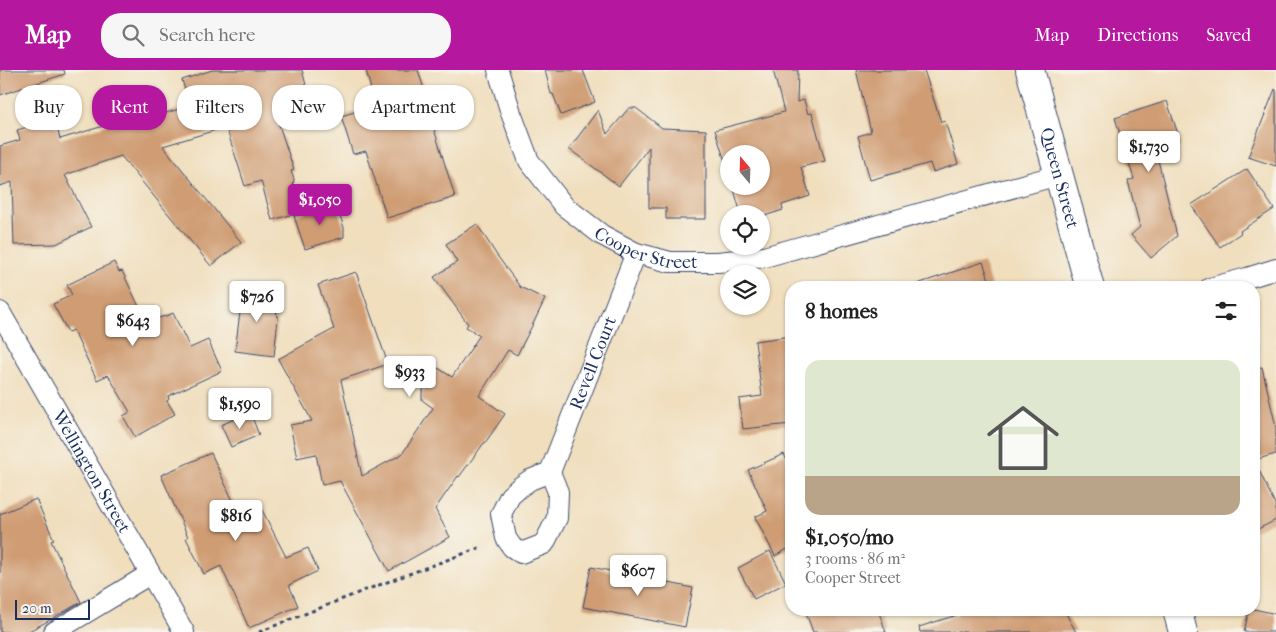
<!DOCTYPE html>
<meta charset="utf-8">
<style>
body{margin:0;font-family:"IM FELL French Canon",serif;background:#f6f6f6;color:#222;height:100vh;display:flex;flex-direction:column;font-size:19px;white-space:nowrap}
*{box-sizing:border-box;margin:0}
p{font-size:16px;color:#767676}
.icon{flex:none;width:28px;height:28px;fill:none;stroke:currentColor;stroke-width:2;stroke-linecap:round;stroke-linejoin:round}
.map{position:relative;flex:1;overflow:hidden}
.panel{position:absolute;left:785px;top:211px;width:475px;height:335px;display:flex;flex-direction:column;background:#fff;border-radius:20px;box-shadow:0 1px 4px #0004}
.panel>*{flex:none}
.guide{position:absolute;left:15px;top:15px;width:475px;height:45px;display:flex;gap:10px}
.needle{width:32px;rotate:341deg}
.buttons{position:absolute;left:720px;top:75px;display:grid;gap:10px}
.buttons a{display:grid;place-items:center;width:50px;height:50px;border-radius:50%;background:#fff;box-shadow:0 1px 4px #0004;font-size:25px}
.scale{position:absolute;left:15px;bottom:12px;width:75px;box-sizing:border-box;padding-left:5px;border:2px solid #1b2f5e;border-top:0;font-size:14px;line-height:18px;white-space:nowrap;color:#1b2f5e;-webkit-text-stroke:4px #f7f3e8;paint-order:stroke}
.price{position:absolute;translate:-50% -42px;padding:0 11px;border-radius:5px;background:#fff;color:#222;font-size:16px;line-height:32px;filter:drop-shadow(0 1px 2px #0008)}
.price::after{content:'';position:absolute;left:50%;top:30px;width:15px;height:11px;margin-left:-8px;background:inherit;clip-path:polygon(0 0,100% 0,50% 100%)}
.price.current{background:#b5179e;color:#fff}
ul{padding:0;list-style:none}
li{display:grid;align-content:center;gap:10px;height:265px;padding:0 20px}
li+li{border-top:1px solid #e0e0e0}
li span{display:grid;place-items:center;height:155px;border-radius:15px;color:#555}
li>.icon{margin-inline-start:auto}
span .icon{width:90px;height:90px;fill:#fffc;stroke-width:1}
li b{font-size:21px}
h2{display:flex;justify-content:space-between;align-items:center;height:60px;padding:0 20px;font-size:21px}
.pill{padding:0 18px;border-radius:20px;background:#fff;box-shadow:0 1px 4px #0004;font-size:18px;line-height:45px}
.pill.current{background:#b5179e;color:#fff}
header{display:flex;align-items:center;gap:30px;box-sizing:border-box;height:70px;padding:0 25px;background:#b5179e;color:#fff}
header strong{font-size:24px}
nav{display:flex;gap:28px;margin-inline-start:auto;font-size:18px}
.search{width:350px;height:45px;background:#f6f6f6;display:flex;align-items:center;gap:12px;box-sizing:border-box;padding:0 18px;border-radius:20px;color:#767676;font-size:19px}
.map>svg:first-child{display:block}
.building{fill:#cf9c73}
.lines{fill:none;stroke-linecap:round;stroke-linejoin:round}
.street-casing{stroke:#3b496c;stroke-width:22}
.secondary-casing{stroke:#3b496c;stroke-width:30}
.path{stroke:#3b496c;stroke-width:3;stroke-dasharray:4 4;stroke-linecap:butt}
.street{stroke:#fff;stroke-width:20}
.secondary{stroke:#fff;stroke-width:28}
.labels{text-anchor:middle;stroke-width:5;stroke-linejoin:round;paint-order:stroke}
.street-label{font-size:18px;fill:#1b2f5e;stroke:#f7f3e8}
</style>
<header>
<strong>Map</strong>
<div class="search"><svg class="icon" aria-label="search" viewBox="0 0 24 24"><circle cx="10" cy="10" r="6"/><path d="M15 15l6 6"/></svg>Search here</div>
<nav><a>Map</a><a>Directions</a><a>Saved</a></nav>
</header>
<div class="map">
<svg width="1276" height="562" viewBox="0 0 1276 562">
<rect width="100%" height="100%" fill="#f7f3e8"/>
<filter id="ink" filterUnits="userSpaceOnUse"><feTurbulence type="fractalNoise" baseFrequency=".02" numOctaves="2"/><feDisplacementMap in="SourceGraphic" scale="10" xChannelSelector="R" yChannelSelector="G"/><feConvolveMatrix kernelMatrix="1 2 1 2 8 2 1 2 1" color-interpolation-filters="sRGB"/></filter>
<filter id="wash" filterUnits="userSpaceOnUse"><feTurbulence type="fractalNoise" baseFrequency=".0096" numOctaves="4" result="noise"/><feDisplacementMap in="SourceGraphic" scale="20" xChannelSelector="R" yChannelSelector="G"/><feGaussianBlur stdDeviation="1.12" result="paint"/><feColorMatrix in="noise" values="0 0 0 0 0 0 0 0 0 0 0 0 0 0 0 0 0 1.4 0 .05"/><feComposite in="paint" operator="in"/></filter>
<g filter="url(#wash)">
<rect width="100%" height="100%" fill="#f0debd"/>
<g id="blocks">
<!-- building -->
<g class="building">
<path d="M 0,0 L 64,0 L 65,4 L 0,25 Z"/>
<path d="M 212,0 L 302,0 L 311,34 L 275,43 L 294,100 L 291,101 L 294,109 L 290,145 L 272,150 L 261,111 L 245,116 L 226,57 L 163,76 L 241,172 L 211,196 L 121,86 L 65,105 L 91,157 L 56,174 L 14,175 L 12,112 L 0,116 L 0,76 L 20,70 L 17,60 L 55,49 L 60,69 L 107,55 L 103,44 L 140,32 L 145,49 L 190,36 L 182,10 Z"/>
<path d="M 366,0 L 418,0 L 436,58 L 434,59 L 455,127 L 387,148 L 366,81 L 353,84 L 341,46 L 375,36 Z"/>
<path d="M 545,0 L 583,0 L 595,32 L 561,45 L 553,24 L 551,24 Z"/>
<path d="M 773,0 L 798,0 L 797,32 L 804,30 L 808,44 L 812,43 L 825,91 L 801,97 L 810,126 L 782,135 L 783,140 L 761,147 L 761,144 L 741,144 L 733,116 L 761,116 L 761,84 L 729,84 L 729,104 L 715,60 L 784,42 Z"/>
<path d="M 856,0 L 924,0 L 941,52 L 945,51 L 958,94 L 933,102 L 930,93 L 870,110 L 858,66 L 871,62 Z"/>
<path d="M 1275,19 L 1276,20 L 1276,96 L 1248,87 Z"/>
<path d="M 1167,31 L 1180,70 L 1155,78 L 1177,166 L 1151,188 L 1131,165 L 1140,157 L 1128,111 L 1134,109 L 1115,48 Z"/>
<path d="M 629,38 L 636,38 L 662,58 L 706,60 L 706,149 L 666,149 L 666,138 L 649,138 L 649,77 L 619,116 L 569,79 L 598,40 L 607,64 Z"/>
<path d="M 1247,99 L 1274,139 L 1240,161 L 1241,163 L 1220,177 L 1191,135 Z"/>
<path d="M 336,133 L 344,158 L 344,167 L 305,179 L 294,146 Z"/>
<path d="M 477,154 L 496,184 L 520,217 L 545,229 L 532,256 L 517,285 L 508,280 L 479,326 L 505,344 L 485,373 L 484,373 L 459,407 L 458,406 L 435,439 L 450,467 L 389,501 L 340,411 L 322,415 L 316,384 L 297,388 L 290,355 L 312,351 L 278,289 L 334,259 L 318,215 L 356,202 L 388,294 L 341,310 L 362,406 L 402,384 L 433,338 L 422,330 L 422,322 L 438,298 L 452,307 L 480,265 L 477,263 L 475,264 L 473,261 L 466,257 L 468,254 L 434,207 L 457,192 L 446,174 Z"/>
<path d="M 114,192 L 119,202 L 122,201 L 145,249 L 141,253 L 169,245 L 173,243 L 190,278 L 208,270 L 222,301 L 168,326 L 169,329 L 167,331 L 175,344 L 135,367 L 123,346 L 130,342 L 108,305 L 97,310 L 73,260 L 68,262 L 53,234 L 72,225 L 67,215 Z"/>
<path d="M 983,192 L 992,218 L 918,218 L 917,214 Z"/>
<path d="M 269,216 L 278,248 L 274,286 L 235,281 L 240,242 L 235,225 Z"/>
<path d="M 791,266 L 791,354 L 743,359 L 739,329 L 762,326 L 755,271 Z"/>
<path d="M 1262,297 L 1276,357 L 1276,384 L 1254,390 L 1276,436 L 1276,450 L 1254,461 L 1254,298 Z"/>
<path d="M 250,342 L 259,365 L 231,377 L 221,355 Z"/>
<path d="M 211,383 L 238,442 L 258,432 L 286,487 L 308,478 L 318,501 L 289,515 L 298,536 L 249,558 L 221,496 L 204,504 L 186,468 L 188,467 L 161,405 Z"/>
<path d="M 784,384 L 791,400 L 791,477 L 775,486 L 755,447 L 767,441 L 748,400 Z"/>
<path d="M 36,429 L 54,470 L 51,471 L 81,532 L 48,551 L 27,562 L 0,562 L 0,444 Z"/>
<path d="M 770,481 L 786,513 L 754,529 L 738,498 Z"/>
<path d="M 591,497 L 693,518 L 685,557 L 583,537 Z"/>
<path d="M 1254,539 L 1276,544 L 1276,562 L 1244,562 L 1249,540 Z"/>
<path d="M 805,540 L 878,540 L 886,562 L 813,562 Z"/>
<path d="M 955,540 L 1064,540 L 1076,562 L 920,562 L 919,557 L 957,545 Z"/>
</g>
</g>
</g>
<g filter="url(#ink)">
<use href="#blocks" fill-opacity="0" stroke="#3b496c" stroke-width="1"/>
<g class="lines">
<defs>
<g id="street">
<path id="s1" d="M 498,0 L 511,43 L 529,91 L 564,136 L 602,165 L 636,183 L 670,192 L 718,192 L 764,187 L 1058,105"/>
<path d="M 1210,218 L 1247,208 L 1276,199"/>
<path id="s2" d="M 0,242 L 184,562"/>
<path id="s3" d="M 550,402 L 530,410 L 520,417 L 510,426 L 501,444 L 506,468 L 512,477 L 521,483 L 544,474 L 557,448 L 558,422 L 550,402 L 636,183"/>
<path d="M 54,562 L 150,504"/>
</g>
<g id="secondary">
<path id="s4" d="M 1030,0 L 1090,218"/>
<path d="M 1177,540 L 1183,562"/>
</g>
</defs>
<!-- street casing -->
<use href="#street" class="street-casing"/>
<!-- secondary casing -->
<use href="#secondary" class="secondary-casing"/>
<!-- path -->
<path class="path" d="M 259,562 L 363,521 L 479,478"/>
<!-- street -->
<use href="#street" class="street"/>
<!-- secondary -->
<use href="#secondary" class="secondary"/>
</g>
</g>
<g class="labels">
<!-- street labels -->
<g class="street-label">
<text dy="6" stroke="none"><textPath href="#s4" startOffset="112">Queen Street</textPath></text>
<text dy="6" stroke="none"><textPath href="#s1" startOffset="248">Cooper Street</textPath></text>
<text dy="6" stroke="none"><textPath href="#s3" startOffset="332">Revell Court</textPath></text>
<text dy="6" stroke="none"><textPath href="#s2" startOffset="184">Wellington Street</textPath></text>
</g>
</g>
</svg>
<div class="buttons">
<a><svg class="needle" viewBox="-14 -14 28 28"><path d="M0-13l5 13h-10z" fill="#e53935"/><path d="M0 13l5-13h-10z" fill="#767676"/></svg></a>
<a><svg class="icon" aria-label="locate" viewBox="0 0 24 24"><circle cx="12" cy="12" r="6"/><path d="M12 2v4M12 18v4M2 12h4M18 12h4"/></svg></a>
<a><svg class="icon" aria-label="layers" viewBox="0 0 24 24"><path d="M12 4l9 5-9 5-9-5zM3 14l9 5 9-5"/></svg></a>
</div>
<div class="scale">20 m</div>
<b class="price" style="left:1149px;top:103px">$1,730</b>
<b class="price current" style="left:320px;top:156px">$1,050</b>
<b class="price" style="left:257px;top:253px">$726</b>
<b class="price" style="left:133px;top:277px">$643</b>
<b class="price" style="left:410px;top:328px">$933</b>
<b class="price" style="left:240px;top:360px">$1,590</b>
<b class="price" style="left:236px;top:472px">$816</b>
<b class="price" style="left:638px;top:527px">$607</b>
<div class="guide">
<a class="pill">Buy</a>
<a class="pill current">Rent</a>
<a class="pill">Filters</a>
<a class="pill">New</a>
<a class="pill">Apartment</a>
</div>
<section class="panel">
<h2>8 homes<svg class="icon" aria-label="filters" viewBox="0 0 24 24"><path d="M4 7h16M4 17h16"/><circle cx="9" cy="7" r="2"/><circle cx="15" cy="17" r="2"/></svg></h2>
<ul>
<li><span style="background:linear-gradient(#dfe7d0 75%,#b9a48a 0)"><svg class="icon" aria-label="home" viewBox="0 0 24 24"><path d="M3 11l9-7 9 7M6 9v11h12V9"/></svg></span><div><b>$1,050/mo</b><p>3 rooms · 86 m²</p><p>Cooper Street</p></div></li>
</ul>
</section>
</div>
